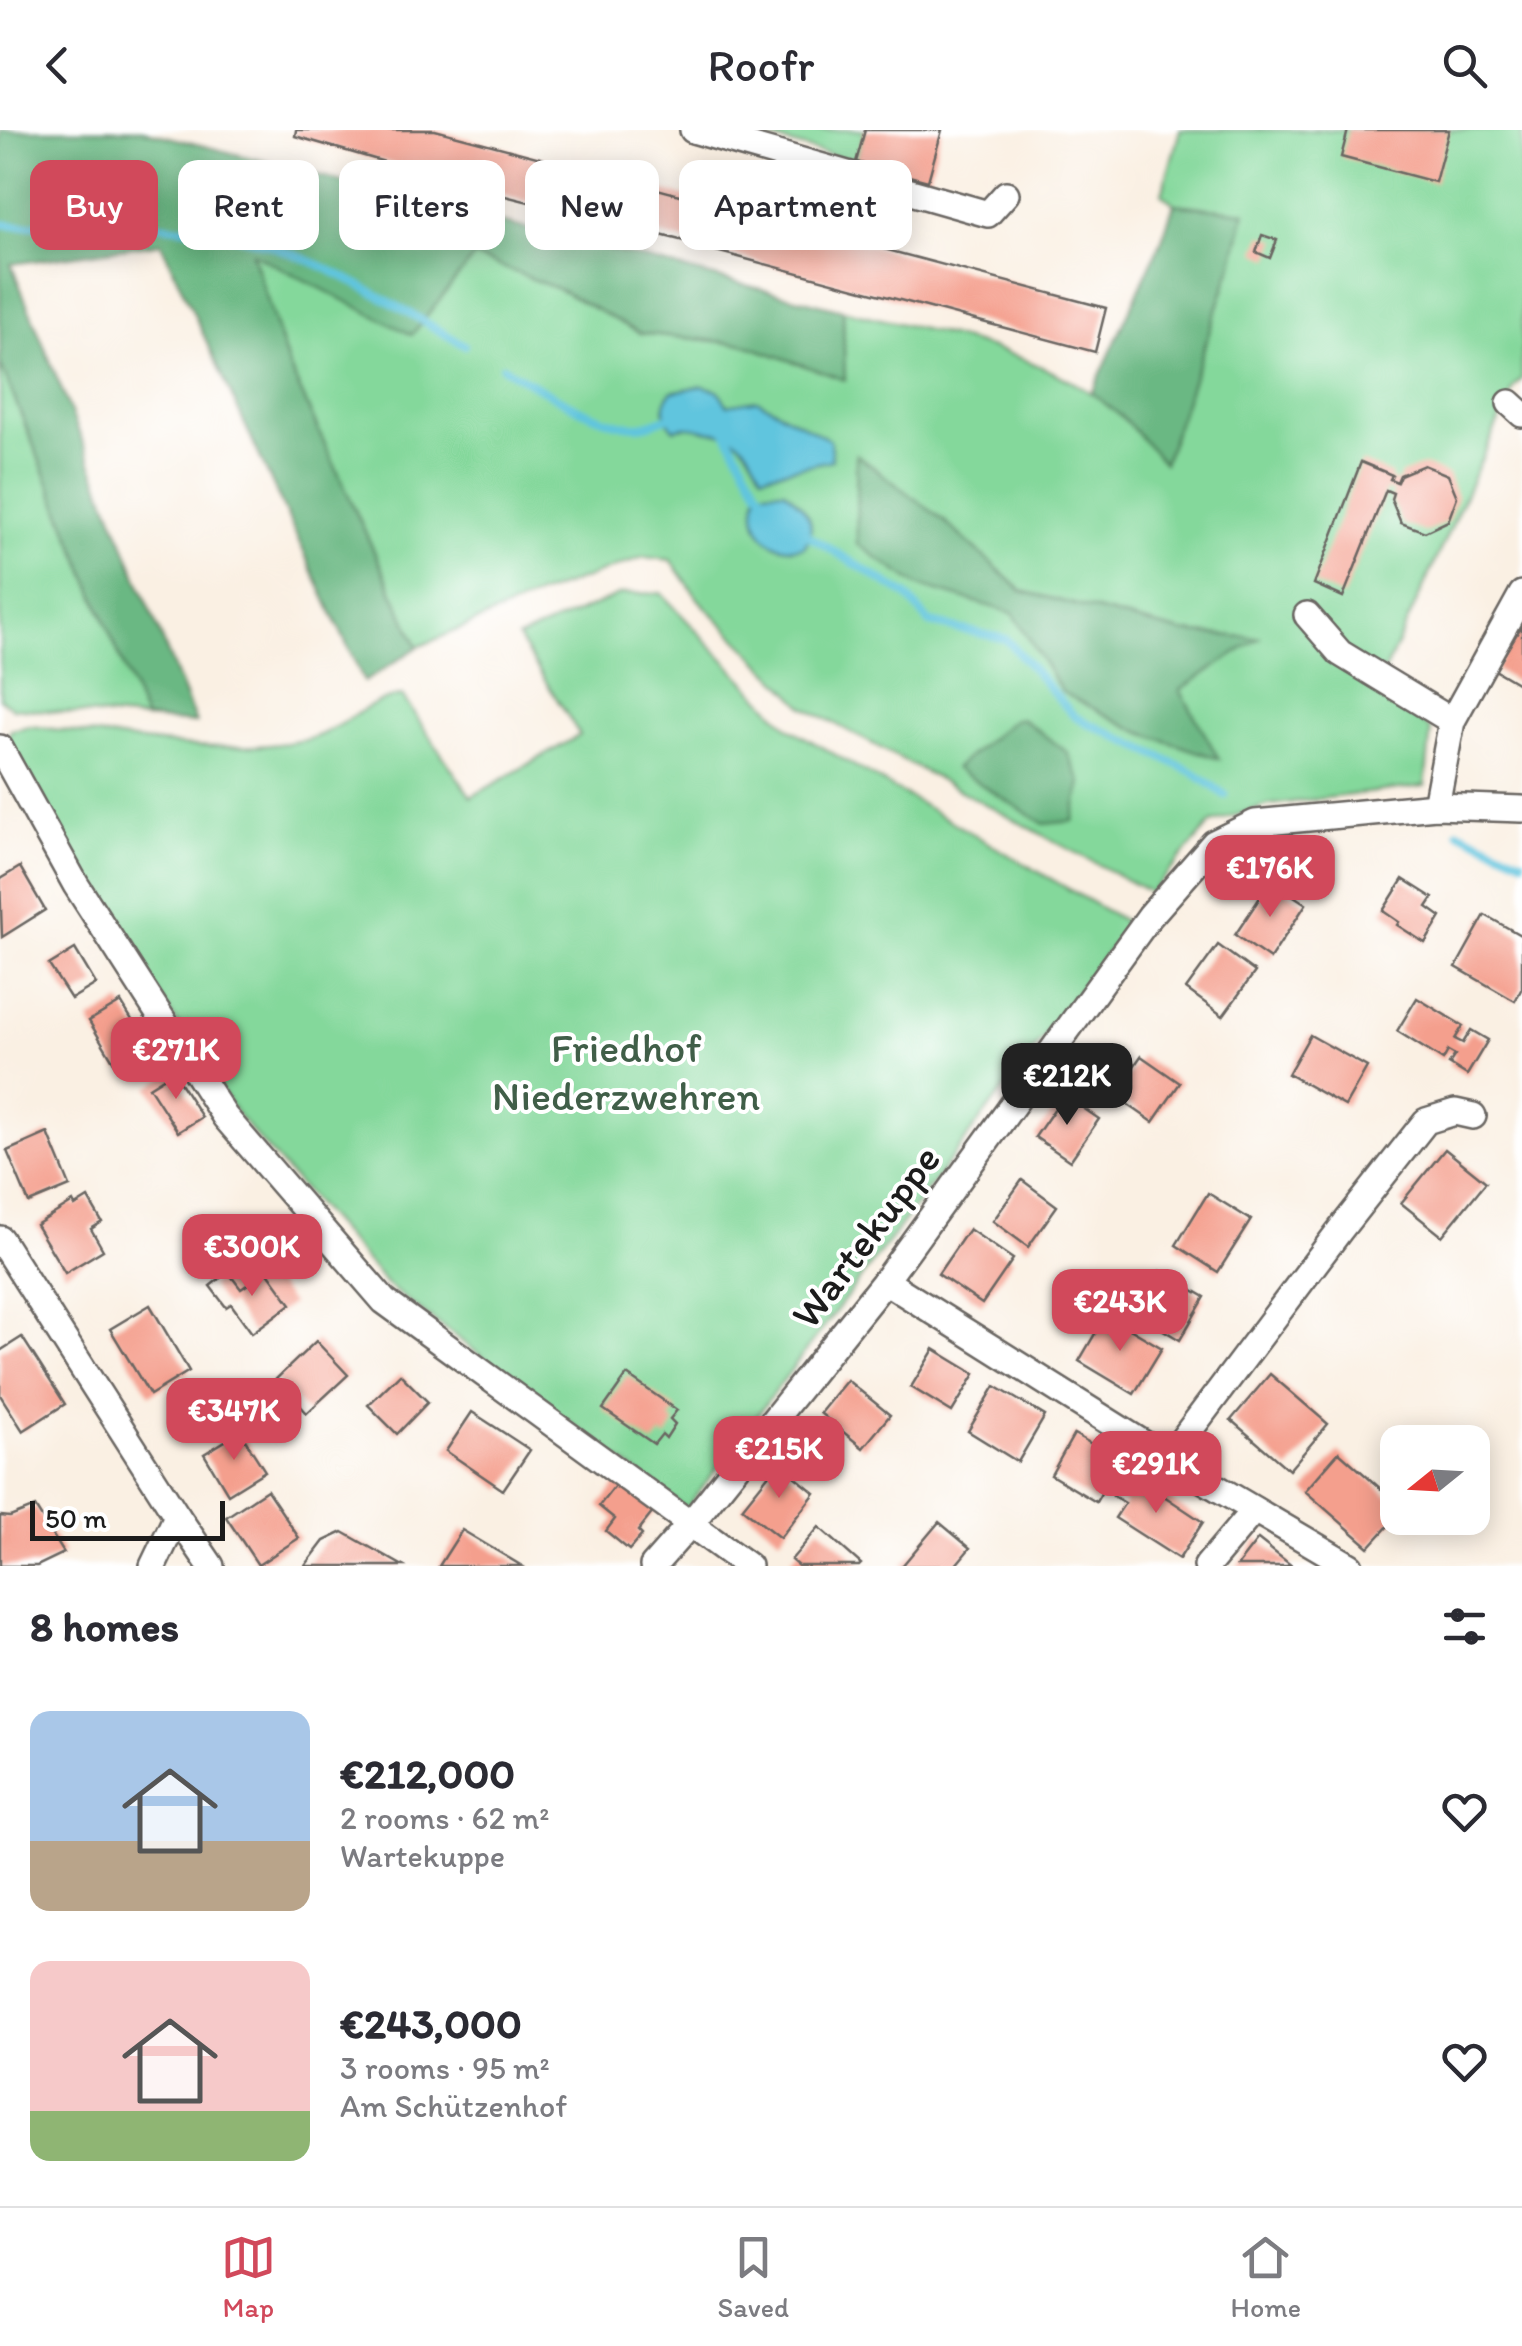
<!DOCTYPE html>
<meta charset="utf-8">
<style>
body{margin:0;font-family:Itim,sans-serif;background:#f7f7f7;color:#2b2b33;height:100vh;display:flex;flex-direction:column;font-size:38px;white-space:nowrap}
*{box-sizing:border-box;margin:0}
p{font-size:32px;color:#7c7c81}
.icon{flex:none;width:55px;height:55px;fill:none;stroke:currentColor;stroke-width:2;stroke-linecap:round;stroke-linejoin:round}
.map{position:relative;height:1436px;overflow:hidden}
.drawer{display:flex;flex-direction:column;background:#fff;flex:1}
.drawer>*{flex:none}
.guide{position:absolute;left:30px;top:30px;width:1000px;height:90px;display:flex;gap:20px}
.needle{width:65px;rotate:252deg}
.tools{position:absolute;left:1380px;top:1295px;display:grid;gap:20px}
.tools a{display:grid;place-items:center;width:110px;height:110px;border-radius:20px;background:#fff;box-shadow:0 5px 25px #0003;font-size:50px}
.scale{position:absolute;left:30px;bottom:25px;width:195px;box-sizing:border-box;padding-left:10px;border:5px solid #1c1c1c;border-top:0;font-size:28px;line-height:35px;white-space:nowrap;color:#1c1c1c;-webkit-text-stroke:8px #fff;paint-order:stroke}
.price{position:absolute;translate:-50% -85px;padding:0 22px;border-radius:20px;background:#d1495b;color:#fff;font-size:32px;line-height:65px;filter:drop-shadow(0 2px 5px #0008)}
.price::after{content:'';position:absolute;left:50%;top:60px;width:30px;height:22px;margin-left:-15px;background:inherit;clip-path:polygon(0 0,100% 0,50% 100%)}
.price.selected{background:#222;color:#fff}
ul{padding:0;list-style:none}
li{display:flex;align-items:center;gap:30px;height:250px;padding:0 30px}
li span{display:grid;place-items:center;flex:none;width:280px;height:200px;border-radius:20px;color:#555}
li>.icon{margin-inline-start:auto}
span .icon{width:120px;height:120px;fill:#fffc;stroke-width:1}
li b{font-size:42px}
h2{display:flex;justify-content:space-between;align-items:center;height:120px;padding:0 30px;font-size:42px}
.pill{padding:0 35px;border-radius:20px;background:#fff;box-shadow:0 5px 25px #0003;font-size:35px;line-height:90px}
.pill.selected{background:#d1495b;color:#fff}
header{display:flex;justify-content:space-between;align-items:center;height:130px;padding:0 30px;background:#fff;font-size:45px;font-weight:600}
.tab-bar{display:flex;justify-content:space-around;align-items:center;height:140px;border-top:2px solid #e1e1e2;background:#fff;font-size:28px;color:#7c7c81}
.tab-bar a{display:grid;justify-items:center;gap:5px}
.tab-bar .selected{color:#d1495b}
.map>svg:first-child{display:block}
.green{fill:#84d89b;stroke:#507a5c;stroke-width:2.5;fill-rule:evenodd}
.forest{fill:#6bb883;stroke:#446a50;stroke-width:2.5}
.water{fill:#61c5de;stroke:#3e707d;stroke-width:2.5}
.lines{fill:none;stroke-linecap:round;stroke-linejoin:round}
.stream{stroke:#61c5de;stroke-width:8}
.building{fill:#f49f8d}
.street-casing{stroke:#6a6662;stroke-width:30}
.street{stroke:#fff;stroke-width:25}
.labels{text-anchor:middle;stroke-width:8;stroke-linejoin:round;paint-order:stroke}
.park-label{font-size:42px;fill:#405e48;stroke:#fff}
.street-label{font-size:42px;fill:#1c1c1c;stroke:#fff}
</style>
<header><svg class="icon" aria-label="back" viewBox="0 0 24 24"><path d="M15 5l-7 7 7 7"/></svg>Roofr<svg class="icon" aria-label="search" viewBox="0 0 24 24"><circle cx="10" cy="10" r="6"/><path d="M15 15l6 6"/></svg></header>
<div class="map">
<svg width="1522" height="1436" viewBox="0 0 1522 1436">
<rect width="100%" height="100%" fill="#fff"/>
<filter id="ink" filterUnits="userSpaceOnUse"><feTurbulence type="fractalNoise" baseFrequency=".01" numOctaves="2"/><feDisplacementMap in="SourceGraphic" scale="20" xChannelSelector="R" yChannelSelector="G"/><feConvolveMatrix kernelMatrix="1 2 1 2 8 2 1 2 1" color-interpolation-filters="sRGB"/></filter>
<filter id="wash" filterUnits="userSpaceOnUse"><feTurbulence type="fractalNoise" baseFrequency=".0048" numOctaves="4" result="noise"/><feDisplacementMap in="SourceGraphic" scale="40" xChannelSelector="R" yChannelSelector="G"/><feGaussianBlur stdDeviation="2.25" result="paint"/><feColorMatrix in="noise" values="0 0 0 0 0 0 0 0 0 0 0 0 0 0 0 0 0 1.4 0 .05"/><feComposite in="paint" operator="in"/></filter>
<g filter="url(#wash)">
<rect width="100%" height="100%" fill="#faf0e3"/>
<!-- green -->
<g class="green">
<path d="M 739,0 L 865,0 L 856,32 Z"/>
<path d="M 1180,0 L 1522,0 L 1522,248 L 1514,258 L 1386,539 L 1369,555 L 1431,599 L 1425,656 L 1269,675 L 1211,693 L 1151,763 L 804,577 L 699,470 L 671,430 L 643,427 L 536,466 L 418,517 L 288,234 L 252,123 L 412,204 L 474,126 L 558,159 L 640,203 L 743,214 L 844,249 L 843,180 C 928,201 1017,216 1091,263 C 1120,281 1141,307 1164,332 L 1232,136 L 1245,82 L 1174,74 L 1162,64 ZM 943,390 L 1022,461 L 1182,502 L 1257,508 L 1180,560 L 1218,628 L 1140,602 L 1062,562 L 1013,483 Z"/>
<path d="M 0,233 L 145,589 L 13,578 L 0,569 Z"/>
<path d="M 661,463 L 789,598 L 1129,794 L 686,1379 L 389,1157 L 238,986 L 85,752 L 6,611 L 11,600 L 30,596 C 121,607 214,628 305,610 C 340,602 366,569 402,566 L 471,667 L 580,605 L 518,508 L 621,464 Z"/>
</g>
<!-- forest -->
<g class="forest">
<path d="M 0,0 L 142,0 L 843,180 L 845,250 L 743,214 L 640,203 L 558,159 L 474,126 L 412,205 L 252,123 L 288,234 L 418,517 L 364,552 L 161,113 L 11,134 L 196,593 L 145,589 L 0,233 Z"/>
<path d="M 1174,74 L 1245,82 L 1232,136 L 1164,333 L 1123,288 L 1092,263 L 1162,109 Z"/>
<path d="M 856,324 L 943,390 L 1022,461 L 1182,502 L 1259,508 L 1180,560 L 1219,629 L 1140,602 L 1062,562 L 1013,483 L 917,455 L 857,414 Z"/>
<path d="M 1021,588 L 1067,622 L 1081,652 L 1073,691 L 1044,694 L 955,638 L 1013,590 Z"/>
</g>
<!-- water -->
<g class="water">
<path d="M 702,256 L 718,260 L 727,275 L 757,270 L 830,310 L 832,330 L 762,345 C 751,322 742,306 716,302 C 699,300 692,294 674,299 C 662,286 661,277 671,262 Z"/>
<path d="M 784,360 C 804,376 821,392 804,417 C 768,425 745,394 759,361 Z"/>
</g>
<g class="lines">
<!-- stream -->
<g class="stream">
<path d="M 0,94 C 36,99 71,89 107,91 C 147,93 190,98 229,105 C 310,120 393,174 464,215"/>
<path d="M 503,237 C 538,257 596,294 635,296 C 648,297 662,289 674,285"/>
<path d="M 722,294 L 759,361 L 766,367"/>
<path d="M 806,404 L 906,465 L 930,493 L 1006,509 L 1075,587 L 1193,642 L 1225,665"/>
<path d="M 1458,701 L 1522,730"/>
</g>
</g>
<g id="blocks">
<!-- building -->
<g class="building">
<path d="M 296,0 L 435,0 L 1106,178 L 1095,222 L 716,121 L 716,119 L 485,61 L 295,6 Z"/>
<path d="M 865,0 L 942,0 L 928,51 L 856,32 Z"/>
<path d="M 1348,0 L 1449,0 L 1435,52 L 1341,27 Z"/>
<path d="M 1262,105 L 1277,110 L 1270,128 L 1256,122 Z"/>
<path d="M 1361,332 L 1392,345 L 1390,349 L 1397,352 L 1400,345 L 1424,335 L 1448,345 L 1457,367 L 1448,391 L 1425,402 L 1401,393 L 1391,369 L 1393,363 L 1386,360 L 1343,467 L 1314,454 Z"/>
<path d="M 1522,495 L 1522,556 L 1495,540 Z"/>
<path d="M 20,737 L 45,780 L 2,807 L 0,749 Z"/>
<path d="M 1403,749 L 1433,768 L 1427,777 L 1441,787 L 1425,813 L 1397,795 L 1399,792 L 1383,781 Z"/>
<path d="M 1271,751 L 1306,774 L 1270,829 L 1235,805 Z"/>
<path d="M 1485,785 L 1522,806 L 1522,858 L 1515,871 L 1456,837 Z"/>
<path d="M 1218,815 L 1255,842 L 1223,886 L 1186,859 Z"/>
<path d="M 75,819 L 96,854 L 71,869 L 49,835 Z"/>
<path d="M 1417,868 L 1463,896 L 1455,909 L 1463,913 L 1471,900 L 1488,910 L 1467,945 L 1449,934 L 1455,925 L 1448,921 L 1443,930 L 1397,901 Z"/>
<path d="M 121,872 L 151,921 L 119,941 L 89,891 Z"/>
<path d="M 1310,905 L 1367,937 L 1345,976 L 1288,944 Z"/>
<path d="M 1141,926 L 1180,953 L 1153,992 L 1114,965 Z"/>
<path d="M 173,942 L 202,987 L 178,1002 L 149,957 Z"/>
<path d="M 1064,965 L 1099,989 L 1070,1031 L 1035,1007 Z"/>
<path d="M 48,1003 L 70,1056 L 29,1073 L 7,1021 Z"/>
<path d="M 1445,1019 L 1486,1052 L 1442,1106 L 1401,1073 Z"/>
<path d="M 1022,1050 L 1057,1076 L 1028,1117 L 993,1091 Z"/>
<path d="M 1208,1063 L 1251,1090 L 1218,1142 L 1176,1115 Z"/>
<path d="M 88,1068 L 102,1092 L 91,1099 L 103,1120 L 65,1143 L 36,1095 L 73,1072 L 75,1076 Z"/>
<path d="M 969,1099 L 1013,1129 L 982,1174 L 938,1144 Z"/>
<path d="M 267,1141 L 291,1174 L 252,1203 L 231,1174 L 226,1177 L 210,1156 L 228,1142 L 241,1159 Z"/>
<path d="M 1160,1141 L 1205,1167 L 1180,1210 L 1135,1183 Z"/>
<path d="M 150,1175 L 189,1241 L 150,1265 L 110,1199 Z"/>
<path d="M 1106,1185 L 1162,1218 L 1134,1264 L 1079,1231 Z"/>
<path d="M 22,1207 L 65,1274 L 23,1301 L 0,1265 L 0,1221 Z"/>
<path d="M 316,1211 L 348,1245 L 307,1283 L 276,1249 Z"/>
<path d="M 934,1219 L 975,1244 L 952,1282 L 911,1257 Z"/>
<path d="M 400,1244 L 428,1272 L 397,1304 L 368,1275 Z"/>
<path d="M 1270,1244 L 1328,1294 L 1289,1340 L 1231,1290 Z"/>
<path d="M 627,1245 L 677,1280 L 670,1289 L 675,1294 L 666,1308 L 662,1304 L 654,1314 L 603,1279 Z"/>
<path d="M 847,1250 L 890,1285 L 863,1318 L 820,1283 Z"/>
<path d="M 995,1256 L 1045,1286 L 1018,1332 L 968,1301 Z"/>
<path d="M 472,1282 L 530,1320 L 503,1360 L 446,1321 Z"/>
<path d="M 240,1302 L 265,1341 L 228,1364 L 204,1324 Z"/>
<path d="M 1074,1304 L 1120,1330 L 1096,1372 L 1051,1345 Z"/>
<path d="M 1339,1322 L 1398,1374 L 1398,1385 L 1369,1417 L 1305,1361 Z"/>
<path d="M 778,1333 L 815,1363 L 780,1408 L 742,1378 Z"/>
<path d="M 1128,1342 L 1203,1392 L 1179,1429 L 1115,1388 L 1125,1373 L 1113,1366 Z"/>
<path d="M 621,1348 L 657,1377 L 638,1401 L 642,1405 L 629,1420 L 606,1401 L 615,1389 L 599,1376 Z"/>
<path d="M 267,1360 L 299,1408 L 258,1435 L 226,1387 Z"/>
<path d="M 35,1377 L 64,1423 L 37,1436 L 0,1436 L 0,1386 L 10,1387 Z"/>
<path d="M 939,1392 L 970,1418 L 955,1436 L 902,1436 Z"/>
<path d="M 819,1397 L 861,1434 L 859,1436 L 798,1436 L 791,1430 Z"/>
<path d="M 462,1400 L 522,1436 L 439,1436 Z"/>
<path d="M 343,1402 L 403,1436 L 305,1436 L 324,1411 Z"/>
<path d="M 1258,1409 L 1292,1436 L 1237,1436 Z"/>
</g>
</g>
</g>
<g filter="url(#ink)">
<use href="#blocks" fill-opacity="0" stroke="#6a6662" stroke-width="2.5"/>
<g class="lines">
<defs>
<g id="street">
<path d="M 693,0 L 988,84 L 1006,64"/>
<path d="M 1510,273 L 1522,284"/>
<path d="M 1307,485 L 1340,523 L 1452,591 L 1436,676"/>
<path d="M 1452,591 L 1522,464"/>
<path d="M 0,618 L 76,755 L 225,987 L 384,1171 L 748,1436"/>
<path d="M 0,1109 L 177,1386 L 153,1436"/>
<path d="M 885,1151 L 1168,1329 L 1350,1436"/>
<path d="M 1168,1329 L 1340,1100 L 1426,991 L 1455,982 L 1473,986"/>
<path d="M 177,1386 L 211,1436"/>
<path d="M 653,1436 L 691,1393 L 885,1151 L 1150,786 L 1214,713 L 1255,693 L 1436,676 L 1522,679"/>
<path d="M 1207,1436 L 1254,1380"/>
</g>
</defs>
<!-- street casing -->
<use href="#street" class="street-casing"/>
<!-- street -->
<use href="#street" class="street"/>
</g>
</g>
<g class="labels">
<!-- park labels -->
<g class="park-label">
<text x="626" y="932">Friedhof<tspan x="626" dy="48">Niederzwehren</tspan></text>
</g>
<!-- street labels -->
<g class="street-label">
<text transform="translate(865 1106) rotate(-53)" y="15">Wartekuppe</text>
</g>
</g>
</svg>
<div class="tools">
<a><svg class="needle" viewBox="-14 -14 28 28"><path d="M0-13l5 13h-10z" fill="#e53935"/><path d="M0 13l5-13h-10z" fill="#7c7c81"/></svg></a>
</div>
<div class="scale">50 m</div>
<b class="price" style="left:1270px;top:790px">€176K</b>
<b class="price" style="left:176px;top:972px">€271K</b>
<b class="price selected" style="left:1067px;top:998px">€212K</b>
<b class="price" style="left:252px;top:1169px">€300K</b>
<b class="price" style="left:1120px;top:1224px">€243K</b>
<b class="price" style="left:234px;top:1333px">€347K</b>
<b class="price" style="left:779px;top:1371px">€215K</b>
<b class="price" style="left:1156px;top:1386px">€291K</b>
<div class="guide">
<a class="pill selected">Buy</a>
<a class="pill">Rent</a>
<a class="pill">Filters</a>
<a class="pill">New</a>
<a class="pill">Apartment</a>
</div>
</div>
<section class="drawer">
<h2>8 homes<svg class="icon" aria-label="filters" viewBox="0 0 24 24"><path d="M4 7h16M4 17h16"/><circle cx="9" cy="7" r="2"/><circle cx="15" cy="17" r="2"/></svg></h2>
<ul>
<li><span style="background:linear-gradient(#a9c7e8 65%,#b9a48a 0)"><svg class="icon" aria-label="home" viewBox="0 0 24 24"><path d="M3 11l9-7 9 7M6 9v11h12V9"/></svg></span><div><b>€212,000</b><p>2 rooms · 62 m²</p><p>Wartekuppe</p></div><svg class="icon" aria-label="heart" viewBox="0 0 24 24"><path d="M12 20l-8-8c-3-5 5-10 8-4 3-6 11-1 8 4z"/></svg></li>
<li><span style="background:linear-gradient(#f6c9c9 75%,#8fb573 0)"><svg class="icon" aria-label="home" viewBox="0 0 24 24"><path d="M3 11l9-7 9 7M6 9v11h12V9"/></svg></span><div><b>€243,000</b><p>3 rooms · 95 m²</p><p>Am Schützenhof</p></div><svg class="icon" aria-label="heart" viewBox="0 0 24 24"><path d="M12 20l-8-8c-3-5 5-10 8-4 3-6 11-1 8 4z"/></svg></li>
</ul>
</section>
<nav class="tab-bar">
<a class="selected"><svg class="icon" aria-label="map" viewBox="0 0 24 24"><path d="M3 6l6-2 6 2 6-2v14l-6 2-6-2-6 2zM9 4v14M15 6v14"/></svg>Map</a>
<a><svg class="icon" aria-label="saved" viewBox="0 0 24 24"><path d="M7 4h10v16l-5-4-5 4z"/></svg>Saved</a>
<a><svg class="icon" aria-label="home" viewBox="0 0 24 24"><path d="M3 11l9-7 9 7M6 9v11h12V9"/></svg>Home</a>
</nav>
